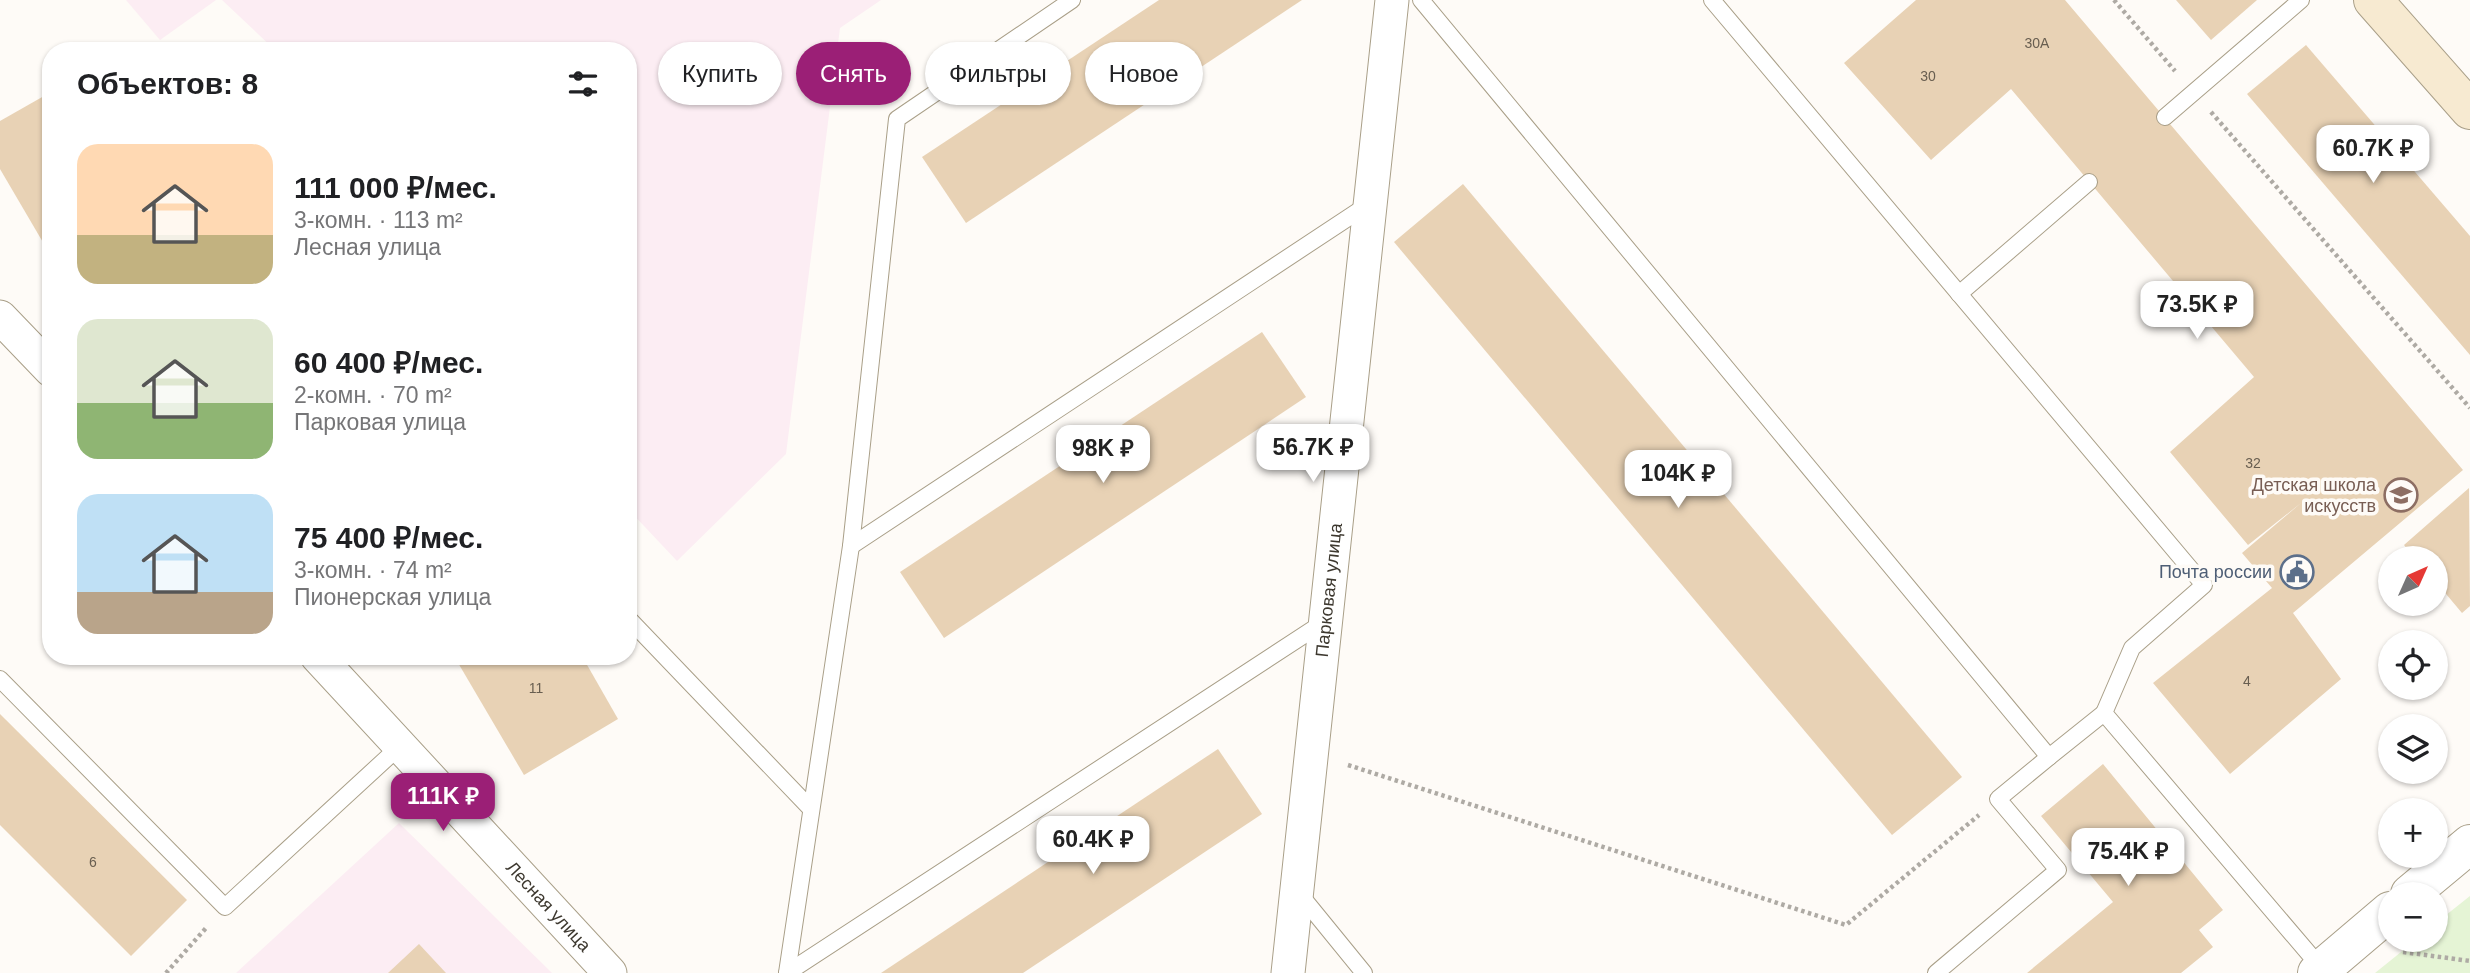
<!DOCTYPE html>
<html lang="ru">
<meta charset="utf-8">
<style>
body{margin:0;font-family:Arial,sans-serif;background:#f2f2f2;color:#202124;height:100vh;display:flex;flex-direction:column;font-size:26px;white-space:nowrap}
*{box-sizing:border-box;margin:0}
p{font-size:23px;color:#757577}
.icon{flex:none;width:38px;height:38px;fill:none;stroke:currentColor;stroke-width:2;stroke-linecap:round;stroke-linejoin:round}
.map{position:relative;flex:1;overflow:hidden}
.sheet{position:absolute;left:42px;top:42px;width:595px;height:623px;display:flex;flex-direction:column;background:#fff;border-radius:28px;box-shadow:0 2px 5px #0004}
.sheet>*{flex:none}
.guide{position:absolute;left:658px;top:42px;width:665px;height:63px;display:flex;gap:14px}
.needle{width:46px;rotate:45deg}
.buttons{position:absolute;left:2378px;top:546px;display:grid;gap:14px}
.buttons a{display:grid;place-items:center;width:70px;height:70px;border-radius:50%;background:#fff;box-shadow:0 2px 5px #0004;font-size:35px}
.price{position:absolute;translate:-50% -60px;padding:0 16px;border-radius:14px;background:#fff;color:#222;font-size:23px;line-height:46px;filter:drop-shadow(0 2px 4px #0008)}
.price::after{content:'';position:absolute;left:50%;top:42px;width:21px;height:16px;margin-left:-10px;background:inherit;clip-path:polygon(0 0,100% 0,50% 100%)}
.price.selected{background:#9b1f76;color:#fff}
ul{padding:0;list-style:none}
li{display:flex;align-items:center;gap:21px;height:175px;padding:0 35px}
li span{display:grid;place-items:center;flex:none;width:196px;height:140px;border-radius:21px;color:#555}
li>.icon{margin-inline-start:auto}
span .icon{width:84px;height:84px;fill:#fffc;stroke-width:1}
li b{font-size:30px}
h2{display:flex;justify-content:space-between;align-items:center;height:84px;padding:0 35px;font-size:30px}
.tag{padding:0 24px;border-radius:32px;background:#fff;box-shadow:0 2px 5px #0004;font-size:24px;line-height:63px}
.tag.selected{background:#9b1f76;color:#fff}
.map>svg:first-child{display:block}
.education{fill:#fcedf3}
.green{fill:#e5f4d5}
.building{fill:#e8d2b5}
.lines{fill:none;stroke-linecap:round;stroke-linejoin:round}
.service-casing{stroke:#a99f88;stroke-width:18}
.minor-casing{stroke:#a99f88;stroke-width:35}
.tertiary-casing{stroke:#a99f88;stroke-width:40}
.secondary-casing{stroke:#a99f88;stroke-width:40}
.path{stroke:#aeaaa4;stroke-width:4.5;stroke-dasharray:3.5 3.5;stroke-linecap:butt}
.service{stroke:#fff;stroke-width:16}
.minor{stroke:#fff;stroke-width:33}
.tertiary{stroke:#fff;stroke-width:38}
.secondary{stroke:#f7ead1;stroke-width:38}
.labels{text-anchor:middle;stroke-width:7;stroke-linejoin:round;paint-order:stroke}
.number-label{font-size:14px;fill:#685e50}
.education-label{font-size:18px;fill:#785e54;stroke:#fefbf7;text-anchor:end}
.service-label{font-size:18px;fill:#4e5e75;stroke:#fefbf7;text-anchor:end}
.street-label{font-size:18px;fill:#3d382f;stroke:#fefbf7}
</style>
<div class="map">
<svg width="2470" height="973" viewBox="0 0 2470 973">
<rect width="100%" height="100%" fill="#fefbf7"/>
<!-- education -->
<g class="education">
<path d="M 126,0 L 216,0 L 160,40 Z"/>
<path d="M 222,0 L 881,0 L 840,28 L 786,454 L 677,561 L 628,509 L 628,51 L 276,51 Z"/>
<path d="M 399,823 L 552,973 L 236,973 Z"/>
</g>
<!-- green -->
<path class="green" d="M 2470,896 L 2470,973 L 2375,973 L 2416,940 L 2436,940 L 2436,923 Z"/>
<!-- building -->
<g class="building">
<path d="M 1159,0 L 1302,0 L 966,223 L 922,157 Z"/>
<path d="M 1916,0 L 2065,0 L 2463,470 L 2293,613 L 2341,679 L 2230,774 L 2153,683 L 2272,588 L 2242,553 L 2301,503 L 2248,545 L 2170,452 L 2254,377 L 2011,89 L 1931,160 L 1844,63 Z"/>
<path d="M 2176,0 L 2257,0 L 2211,40 Z"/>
<path d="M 2306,45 L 2470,236 L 2470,355 L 2247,94 Z"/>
<path d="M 51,92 L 51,256 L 0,169 L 0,121 Z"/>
<path d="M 1463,184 L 1962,777 L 1892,835 L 1394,242 Z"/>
<path d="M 1262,332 L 1306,397 L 944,638 L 900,572 Z"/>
<path d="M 2469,488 L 2470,606 L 2462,613 L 2436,582 L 2436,558 L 2415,558 L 2404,545 Z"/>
<path d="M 454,656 L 582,656 L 618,719 L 524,775 Z"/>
<path d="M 0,714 L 187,900 L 131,956 L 0,825 Z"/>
<path d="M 1218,749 L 1262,814 L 1023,973 L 881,973 Z"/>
<path d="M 2103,764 L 2223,910 L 2199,930 L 2213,947 L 2181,973 L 2027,973 L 2113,902 L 2041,816 Z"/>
<path d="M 419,944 L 446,973 L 388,973 Z"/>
</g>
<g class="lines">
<defs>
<g id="service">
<path d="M 1421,0 L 2049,757 L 2104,713"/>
<path d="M 1712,0 L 2204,585 L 2132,648 L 2104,713 L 2322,969"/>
<path d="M 2165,117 L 2301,0"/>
<path d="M 1959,294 L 2089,182"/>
<path d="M 851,546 L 1369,204"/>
<path d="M 628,618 L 811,809"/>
<path d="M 0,679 L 225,907 L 400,746"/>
<path d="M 1298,892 L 1364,973"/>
<path d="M 787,973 L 851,546 L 897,119 L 1072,0"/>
<path d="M 787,973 L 1324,622"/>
<path d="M 1936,973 L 2058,870 L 1998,799 L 2049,757"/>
</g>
<g id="minor">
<path d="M 0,317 L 51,370"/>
<path id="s1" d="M 317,656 L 610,973"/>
<path id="s2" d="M 1288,973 L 1392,0"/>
</g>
<g id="tertiary">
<path d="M 2410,894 L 2470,844"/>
<path d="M 2317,973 L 2390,911"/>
</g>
<path id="secondary" d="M 2373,0 L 2470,110"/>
</defs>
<!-- service casing -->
<use href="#service" class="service-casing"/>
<!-- minor casing -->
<use href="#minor" class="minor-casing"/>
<!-- tertiary casing -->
<use href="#tertiary" class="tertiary-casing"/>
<!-- secondary casing -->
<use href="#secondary" class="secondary-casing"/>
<!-- path -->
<g class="path">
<path d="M 2114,0 L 2175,71"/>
<path d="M 2211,112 L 2470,408"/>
<path d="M 1348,765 L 1846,925 L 1979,815"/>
<path d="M 2403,952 L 2470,961"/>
<path d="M 166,973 L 206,928"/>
</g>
<!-- service -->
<use href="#service" class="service"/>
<!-- minor -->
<use href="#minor" class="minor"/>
<!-- tertiary -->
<use href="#tertiary" class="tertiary"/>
<!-- secondary -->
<use href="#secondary" class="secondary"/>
</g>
<!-- icons -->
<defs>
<symbol id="school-ring" viewBox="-11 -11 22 22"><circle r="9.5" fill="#fefbf7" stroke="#8d6e63" stroke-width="1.5"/><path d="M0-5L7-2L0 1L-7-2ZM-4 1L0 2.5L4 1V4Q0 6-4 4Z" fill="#8d6e63"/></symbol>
<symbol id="civic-ring" viewBox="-11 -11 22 22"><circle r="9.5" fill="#fefbf7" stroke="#5c6f8a" stroke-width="1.5"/><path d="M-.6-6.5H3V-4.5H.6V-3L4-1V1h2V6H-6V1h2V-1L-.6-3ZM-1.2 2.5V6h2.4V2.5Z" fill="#5c6f8a"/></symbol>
</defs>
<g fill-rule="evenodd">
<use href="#school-ring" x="2382" y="476" width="38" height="38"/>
<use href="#civic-ring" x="2278" y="553" width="38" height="38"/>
</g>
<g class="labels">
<!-- number labels -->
<g class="number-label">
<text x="2037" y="48">30А</text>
<text x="1928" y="81">30</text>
<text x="2253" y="468">32</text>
<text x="2247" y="686">4</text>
<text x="536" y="693">11</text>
<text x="93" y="867">6</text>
</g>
<!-- education labels -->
<g class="education-label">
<text x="2376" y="491">Детская школа<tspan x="2376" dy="21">искусств</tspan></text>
</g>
<!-- service labels -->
<g class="service-label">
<text x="2272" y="578">Почта россии</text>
</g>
<!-- street labels -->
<g class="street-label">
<text dy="6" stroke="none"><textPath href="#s2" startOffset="385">Парковая улица</textPath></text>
<text dy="6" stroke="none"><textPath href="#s1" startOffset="341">Лесная улица</textPath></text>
</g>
</g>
</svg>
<div class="buttons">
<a><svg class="needle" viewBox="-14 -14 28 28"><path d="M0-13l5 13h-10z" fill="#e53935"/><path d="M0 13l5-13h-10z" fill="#757577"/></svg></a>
<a><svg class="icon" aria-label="locate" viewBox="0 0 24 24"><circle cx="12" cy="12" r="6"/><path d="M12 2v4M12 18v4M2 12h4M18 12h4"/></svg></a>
<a><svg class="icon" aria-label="layers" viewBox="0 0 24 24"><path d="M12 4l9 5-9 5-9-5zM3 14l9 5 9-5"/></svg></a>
<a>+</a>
<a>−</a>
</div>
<b class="price" style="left:2373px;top:185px">60.7K ₽</b>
<b class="price" style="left:2197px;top:341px">73.5K ₽</b>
<b class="price" style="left:1313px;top:484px">56.7K ₽</b>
<b class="price" style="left:1103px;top:485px">98K ₽</b>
<b class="price" style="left:1678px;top:510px">104K ₽</b>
<b class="price selected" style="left:443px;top:833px">111K ₽</b>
<b class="price" style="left:1093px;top:876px">60.4K ₽</b>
<b class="price" style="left:2128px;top:888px">75.4K ₽</b>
<div class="guide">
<a class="tag">Купить</a>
<a class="tag selected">Снять</a>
<a class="tag">Фильтры</a>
<a class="tag">Новое</a>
</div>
<section class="sheet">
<h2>Объектов: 8<svg class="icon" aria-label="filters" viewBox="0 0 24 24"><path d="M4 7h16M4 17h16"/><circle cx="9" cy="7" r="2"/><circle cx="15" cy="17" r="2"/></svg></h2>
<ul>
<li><span style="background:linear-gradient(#ffd9b3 65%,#c2b280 0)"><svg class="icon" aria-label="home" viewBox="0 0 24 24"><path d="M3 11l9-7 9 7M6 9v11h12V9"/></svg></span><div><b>111 000 ₽/мес.</b><p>3-комн. · 113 m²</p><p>Лесная улица</p></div></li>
<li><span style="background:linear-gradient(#dfe7d0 60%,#8fb573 0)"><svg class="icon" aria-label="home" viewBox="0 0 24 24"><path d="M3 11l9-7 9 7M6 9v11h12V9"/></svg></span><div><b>60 400 ₽/мес.</b><p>2-комн. · 70 m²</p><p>Парковая улица</p></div></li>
<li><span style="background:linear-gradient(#bfe0f5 70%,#b9a48a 0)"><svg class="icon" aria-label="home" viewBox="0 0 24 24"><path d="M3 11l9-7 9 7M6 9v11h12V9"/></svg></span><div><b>75 400 ₽/мес.</b><p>3-комн. · 74 m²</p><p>Пионерская улица</p></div></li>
</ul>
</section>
</div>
